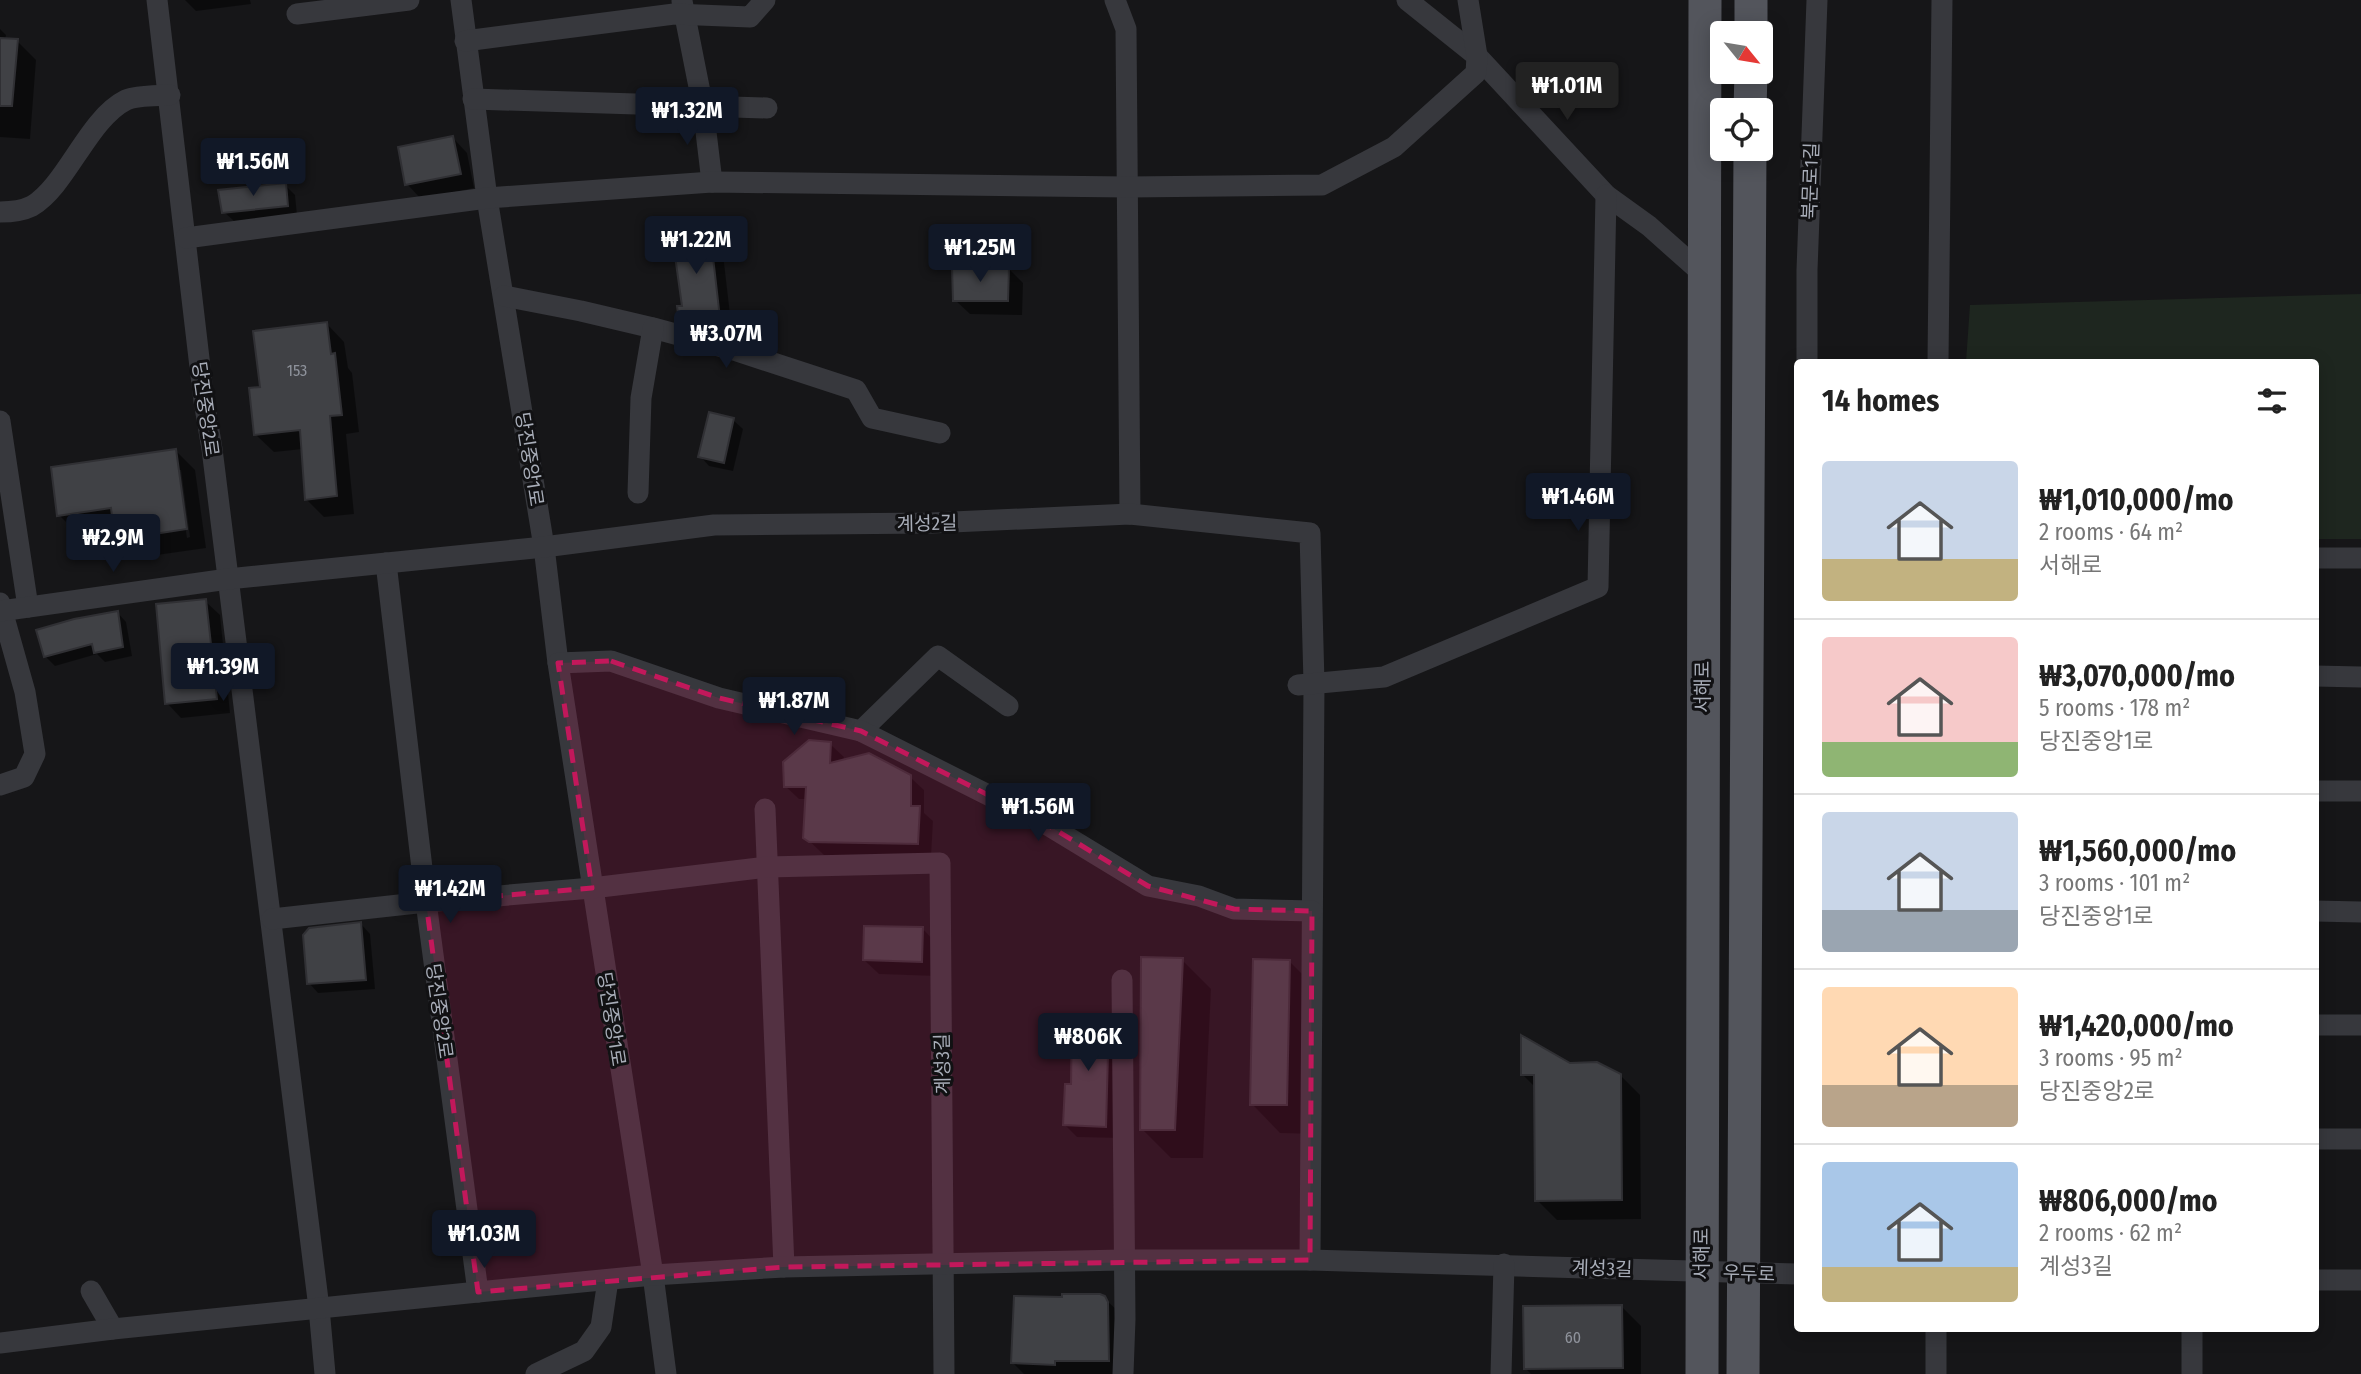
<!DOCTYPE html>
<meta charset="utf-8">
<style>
body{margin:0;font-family:"Fira Sans Condensed","Noto Sans KR",sans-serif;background:#f2f2f2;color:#222;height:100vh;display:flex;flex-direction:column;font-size:26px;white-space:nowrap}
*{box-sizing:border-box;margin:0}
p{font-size:23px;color:#767676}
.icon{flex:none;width:38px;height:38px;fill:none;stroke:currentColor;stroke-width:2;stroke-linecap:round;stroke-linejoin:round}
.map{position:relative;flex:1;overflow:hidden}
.side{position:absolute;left:1794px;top:359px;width:525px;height:973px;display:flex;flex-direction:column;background:#fff;border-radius:7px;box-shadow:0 4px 18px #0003}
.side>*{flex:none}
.needle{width:46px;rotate:120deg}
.buttons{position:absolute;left:1710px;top:21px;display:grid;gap:14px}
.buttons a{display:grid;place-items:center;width:63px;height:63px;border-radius:7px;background:#fff;box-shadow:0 4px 18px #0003;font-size:35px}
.price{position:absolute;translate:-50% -60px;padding:0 16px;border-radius:7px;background:#111827;color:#fff;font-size:23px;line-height:46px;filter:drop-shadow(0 2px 4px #0008)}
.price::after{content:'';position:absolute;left:50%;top:42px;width:21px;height:16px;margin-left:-10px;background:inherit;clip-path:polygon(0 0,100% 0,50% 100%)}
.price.selected{background:#222;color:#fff}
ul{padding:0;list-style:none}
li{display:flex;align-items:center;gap:21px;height:175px;padding:0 28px}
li+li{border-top:2px solid #e0e0e0}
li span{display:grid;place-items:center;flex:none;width:196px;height:140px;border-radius:7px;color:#555}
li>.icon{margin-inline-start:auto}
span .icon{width:84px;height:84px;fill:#fffc;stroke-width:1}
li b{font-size:30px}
h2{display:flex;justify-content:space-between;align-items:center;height:84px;padding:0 28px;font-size:30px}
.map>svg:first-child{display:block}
.green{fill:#1e261f}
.shadow{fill:#0007;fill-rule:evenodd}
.building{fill:#404145;stroke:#303034;stroke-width:2}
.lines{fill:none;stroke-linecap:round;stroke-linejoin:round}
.street{stroke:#37383d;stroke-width:21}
.primary{stroke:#53555c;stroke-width:33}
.marked{fill:#c2185b;fill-opacity:0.2;stroke:#c2185b;stroke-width:5;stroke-dasharray:14 9;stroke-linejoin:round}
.labels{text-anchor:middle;stroke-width:6;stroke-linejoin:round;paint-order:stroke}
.number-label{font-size:16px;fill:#8e929b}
.street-label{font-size:19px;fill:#a8adb8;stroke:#111113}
</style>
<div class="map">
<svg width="2361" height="1374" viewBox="0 0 2361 1374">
<rect width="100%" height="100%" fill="#161618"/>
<!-- green -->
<path class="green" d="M 2361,294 L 2361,539 L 2315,539 L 2315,362 L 1966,362 L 1970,305 Z"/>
<!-- shadow -->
<g class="shadow">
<path d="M 185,0 L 250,0 L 251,4 L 196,11 Z"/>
<path d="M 0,29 L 6,35 L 5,40 L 17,41 L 36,60 L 30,139 L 0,137 Z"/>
<path d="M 453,138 L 467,153 L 474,188 L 421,199 L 407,184 Z"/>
<path d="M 285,185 L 295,195 L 297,215 L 234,221 L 224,212 Z"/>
<path d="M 708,224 L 721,237 L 733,340 L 694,334 L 681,321 Z"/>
<path d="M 1008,268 L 1023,283 L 1022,315 L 970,314 L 955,300 Z"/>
<path d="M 327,324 L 344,342 L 348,368 L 352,373 L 359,432 L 346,434 L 354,514 L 324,517 L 306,499 L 303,449 L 274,452 L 256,435 L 261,388 Z"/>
<path d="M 733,420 L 743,429 L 733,471 L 709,466 L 700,456 Z"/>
<path d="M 175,450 L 195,470 L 206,548 L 136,558 L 117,539 L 115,530 L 79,535 L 59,515 ZM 177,470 L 181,470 L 190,537 L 187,538 Z"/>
<path d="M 205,601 L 220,615 L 230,713 L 181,718 L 167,703 Z"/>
<path d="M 117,612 L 126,622 L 132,656 L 105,662 L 97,654 L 55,666 L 45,656 Z"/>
<path d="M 830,744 L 844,757 L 843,761 L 910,777 L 924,790 L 924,813 L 933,821 L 931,857 L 824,855 L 805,837 L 807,799 L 799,799 L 785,786 Z"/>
<path d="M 361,924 L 370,934 L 375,989 L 318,993 L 309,983 Z"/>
<path d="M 922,928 L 936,943 L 935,976 L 879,974 L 864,960 Z"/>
<path d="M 1182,960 L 1211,989 L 1203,1158 L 1171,1158 L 1142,1129 Z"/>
<path d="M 1289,961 L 1318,990 L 1315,1134 L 1280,1133 L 1252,1104 Z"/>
<path d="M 1108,1018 L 1121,1030 L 1118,1138 L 1077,1137 L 1065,1125 L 1073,1086 Z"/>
<path d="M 1523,1075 L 1620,1075 L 1640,1095 L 1641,1219 L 1557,1220 L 1537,1200 L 1536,1088 Z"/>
<path d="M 1064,1298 L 1104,1298 L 1120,1313 L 1123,1374 L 1024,1374 L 1013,1363 Z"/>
<path d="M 1621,1306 L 1641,1326 L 1641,1374 L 1531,1374 L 1526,1369 Z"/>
</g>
<!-- building -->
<g class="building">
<path d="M 0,38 L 18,39 L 12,106 L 0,106 Z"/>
<path d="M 453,136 L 461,174 L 405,185 L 398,147 Z"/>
<path d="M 286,183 L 288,206 L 222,213 L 218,190 Z"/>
<path d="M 709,222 L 721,327 L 709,330 L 679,321 L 677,306 L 682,306 L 671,227 Z"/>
<path d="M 952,266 L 1009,267 L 1008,301 L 953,301 Z"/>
<path d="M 327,322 L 331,354 L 335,353 L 342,415 L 330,416 L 337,496 L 305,500 L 300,430 L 254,435 L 249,388 L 260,387 L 253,331 Z"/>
<path d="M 709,412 L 734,418 L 724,463 L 698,457 Z"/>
<path d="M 176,449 L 187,529 L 115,540 L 111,508 L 57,516 L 51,467 Z"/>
<path d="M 206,599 L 217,699 L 165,704 L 156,604 Z"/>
<path d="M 118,611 L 123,647 L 94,653 L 92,644 L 44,657 L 36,630 L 74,619 Z"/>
<path d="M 809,740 L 831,742 L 830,763 L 869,753 L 911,775 L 911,806 L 920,806 L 918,844 L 809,842 L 803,838 L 806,787 L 784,787 L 783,762 Z"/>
<path d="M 361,922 L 366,980 L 307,984 L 303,935 L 309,928 Z"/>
<path d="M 864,926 L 923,927 L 922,962 L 863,960 Z"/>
<path d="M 1141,957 L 1183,958 L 1175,1130 L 1140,1130 Z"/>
<path d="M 1253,959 L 1290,960 L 1287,1105 L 1250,1105 Z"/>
<path d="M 1072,1016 L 1109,1016 L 1106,1127 L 1063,1125 L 1065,1084 L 1071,1084 Z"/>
<path d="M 1521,1035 L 1570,1063 L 1597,1062 L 1621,1074 L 1622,1200 L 1535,1201 L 1534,1075 L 1521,1075 Z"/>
<path d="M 1062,1294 L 1100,1294 L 1105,1296 L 1108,1302 L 1109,1361 L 1055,1361 L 1055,1365 L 1011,1363 L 1014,1296 L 1062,1297 Z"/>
<path d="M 1622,1305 L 1623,1368 L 1524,1369 L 1523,1306 Z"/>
</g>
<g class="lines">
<!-- street -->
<g class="street">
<path d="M 157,0 L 204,401 L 212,449 L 319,1308 L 325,1374"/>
<path d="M 461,0 L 487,198 L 544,547 L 558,663 L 653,1275 L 666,1374"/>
<path d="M 1115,0 L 1126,29 L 1130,514"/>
<path d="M 1407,0 L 1477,56 L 1606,195 L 1649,226 L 1703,274"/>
<path d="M 682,1 L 703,107 L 712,182"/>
<path d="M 297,14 L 409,0"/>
<path d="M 465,41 L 674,14 L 750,17 L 765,0"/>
<path d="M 473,99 L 767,108"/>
<path d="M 0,212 C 11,212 22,211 32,206 C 67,185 88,119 126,100 C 138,95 157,96 170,95"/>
<path d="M 186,238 L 487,198 L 712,182 L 1128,187 L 1322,185 L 1394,147 L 1476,73 L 1477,56 L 1468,0"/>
<path d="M 504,296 L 581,311 L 653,328 L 734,350 L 856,390 L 872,418 L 940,433"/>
<path d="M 1807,362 L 1807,270 L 1817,0"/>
<path d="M 1938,362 L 1942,0"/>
<path d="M 0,421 L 28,607"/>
<path d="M 638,493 L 641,398 L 653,328"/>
<path d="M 2315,558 L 2361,558"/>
<path d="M 386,563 L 426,902 L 478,1292"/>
<path d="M 0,603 L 25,692 L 35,754 L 24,777 L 0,785"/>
<path d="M 0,611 L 228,579 L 544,547 L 714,525 L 931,523 L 1130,514 L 1310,533 L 1314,683 L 1310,1260"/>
<path d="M 558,663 L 611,661 L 719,698 L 861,731 L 938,656 L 1008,706"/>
<path d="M 2315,676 L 2361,677"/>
<path d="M 1298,685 L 1384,677 L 1598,587 L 1606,195"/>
<path d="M 861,731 L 1046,824 L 1148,886 L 1199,896 L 1234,909 L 1312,911"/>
<path d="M 2315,791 L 2361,791"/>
<path d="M 765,809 L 784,1267"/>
<path d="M 2315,911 L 2361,912"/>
<path d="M 272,919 L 426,902 L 592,888 L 767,867 L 940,863 L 944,1374"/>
<path d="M 1122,980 L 1125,1319 L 1123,1374"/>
<path d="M 2315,1025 L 2361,1025"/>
<path d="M 2315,1139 L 2361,1139"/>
<path d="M 2315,1280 L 2361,1280"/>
<path d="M 91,1291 L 113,1329"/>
<path d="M 0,1343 L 113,1329 L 478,1292 L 653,1275 L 784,1267 L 1123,1260 L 1310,1260 L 1797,1274"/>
<path d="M 536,1374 L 584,1351 L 601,1327 L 608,1280"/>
<path d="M 1501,1374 L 1504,1264"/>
<path d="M 1936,1374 L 1936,1328"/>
<path d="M 2192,1374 L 2192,1328"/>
</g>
<!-- primary -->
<g class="primary">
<path d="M 1751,33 L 1751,0"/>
<path d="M 1750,110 L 1751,72"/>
<path d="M 1702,1374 L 1705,0"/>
<path d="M 1743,1374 L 1750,149"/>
</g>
</g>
<!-- marked area -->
<path class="marked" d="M 611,661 L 719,698 L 861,731 L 1046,824 L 1148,886 L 1234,909 L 1312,911 L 1310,1260 L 784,1267 L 478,1292 L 426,902 L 592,888 L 558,663 Z"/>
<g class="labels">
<!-- number labels -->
<g class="number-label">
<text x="297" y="376">153</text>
<text x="1573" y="1343">60</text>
</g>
<!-- street labels -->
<g class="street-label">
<text transform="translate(1810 181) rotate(-88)" y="7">북문로1길</text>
<text transform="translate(206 409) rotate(82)" y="7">당진중앙2로</text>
<text transform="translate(530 459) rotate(81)" y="7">당진중앙1로</text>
<text transform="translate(927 523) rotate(-1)" y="7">계성2길</text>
<text transform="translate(1702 687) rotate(-90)" y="7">서해로</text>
<text transform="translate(440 1011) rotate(82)" y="7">당진중앙2로</text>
<text transform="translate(612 1019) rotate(81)" y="7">당진중앙1로</text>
<text transform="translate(942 1064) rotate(-91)" y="7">계성3길</text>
<text transform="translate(1701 1254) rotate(-90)" y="7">서해로</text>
<text transform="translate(1602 1268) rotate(2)" y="7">계성3길</text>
<text transform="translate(1749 1273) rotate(2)" y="7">우두로</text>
</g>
</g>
</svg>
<div class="buttons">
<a><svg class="needle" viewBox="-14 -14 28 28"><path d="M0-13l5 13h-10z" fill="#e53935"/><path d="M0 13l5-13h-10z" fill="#767676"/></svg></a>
<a><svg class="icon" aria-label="locate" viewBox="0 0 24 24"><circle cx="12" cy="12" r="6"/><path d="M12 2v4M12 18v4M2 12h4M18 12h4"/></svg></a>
</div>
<b class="price selected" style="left:1567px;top:122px">₩1.01M</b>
<b class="price" style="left:687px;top:147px">₩1.32M</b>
<b class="price" style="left:253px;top:198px">₩1.56M</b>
<b class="price" style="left:696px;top:276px">₩1.22M</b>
<b class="price" style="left:980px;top:284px">₩1.25M</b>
<b class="price" style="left:726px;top:370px">₩3.07M</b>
<b class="price" style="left:1578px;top:533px">₩1.46M</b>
<b class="price" style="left:113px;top:574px">₩2.9M</b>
<b class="price" style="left:223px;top:703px">₩1.39M</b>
<b class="price" style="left:794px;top:737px">₩1.87M</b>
<b class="price" style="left:1038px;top:843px">₩1.56M</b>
<b class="price" style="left:450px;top:925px">₩1.42M</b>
<b class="price" style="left:1088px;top:1073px">₩806K</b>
<b class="price" style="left:484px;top:1270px">₩1.03M</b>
<section class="side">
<h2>14 homes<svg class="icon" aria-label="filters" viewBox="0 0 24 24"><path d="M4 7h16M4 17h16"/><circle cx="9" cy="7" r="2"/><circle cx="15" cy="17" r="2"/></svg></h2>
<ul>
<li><span style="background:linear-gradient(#c9d6e8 70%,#c2b280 0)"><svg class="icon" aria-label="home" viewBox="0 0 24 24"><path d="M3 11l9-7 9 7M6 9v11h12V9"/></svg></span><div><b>₩1,010,000/mo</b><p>2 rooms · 64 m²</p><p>서해로</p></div></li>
<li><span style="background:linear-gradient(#f6c9c9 75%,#8fb573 0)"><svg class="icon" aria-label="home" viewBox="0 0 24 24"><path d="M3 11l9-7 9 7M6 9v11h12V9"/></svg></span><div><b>₩3,070,000/mo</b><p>5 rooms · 178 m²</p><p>당진중앙1로</p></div></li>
<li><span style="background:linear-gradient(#c9d6e8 70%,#9aa5b1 0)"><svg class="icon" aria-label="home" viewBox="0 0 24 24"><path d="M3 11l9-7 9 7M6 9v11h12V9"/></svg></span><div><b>₩1,560,000/mo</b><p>3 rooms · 101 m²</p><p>당진중앙1로</p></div></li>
<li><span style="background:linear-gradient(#ffd9b3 70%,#b9a48a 0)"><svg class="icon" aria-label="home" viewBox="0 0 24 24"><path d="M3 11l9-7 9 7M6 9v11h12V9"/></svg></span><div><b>₩1,420,000/mo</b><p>3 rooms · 95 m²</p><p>당진중앙2로</p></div></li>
<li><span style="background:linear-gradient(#a9c7e8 75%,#c2b280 0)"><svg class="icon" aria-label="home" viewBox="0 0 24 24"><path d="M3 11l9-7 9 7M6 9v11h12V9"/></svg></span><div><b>₩806,000/mo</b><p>2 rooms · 62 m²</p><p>계성3길</p></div></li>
</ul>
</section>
</div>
